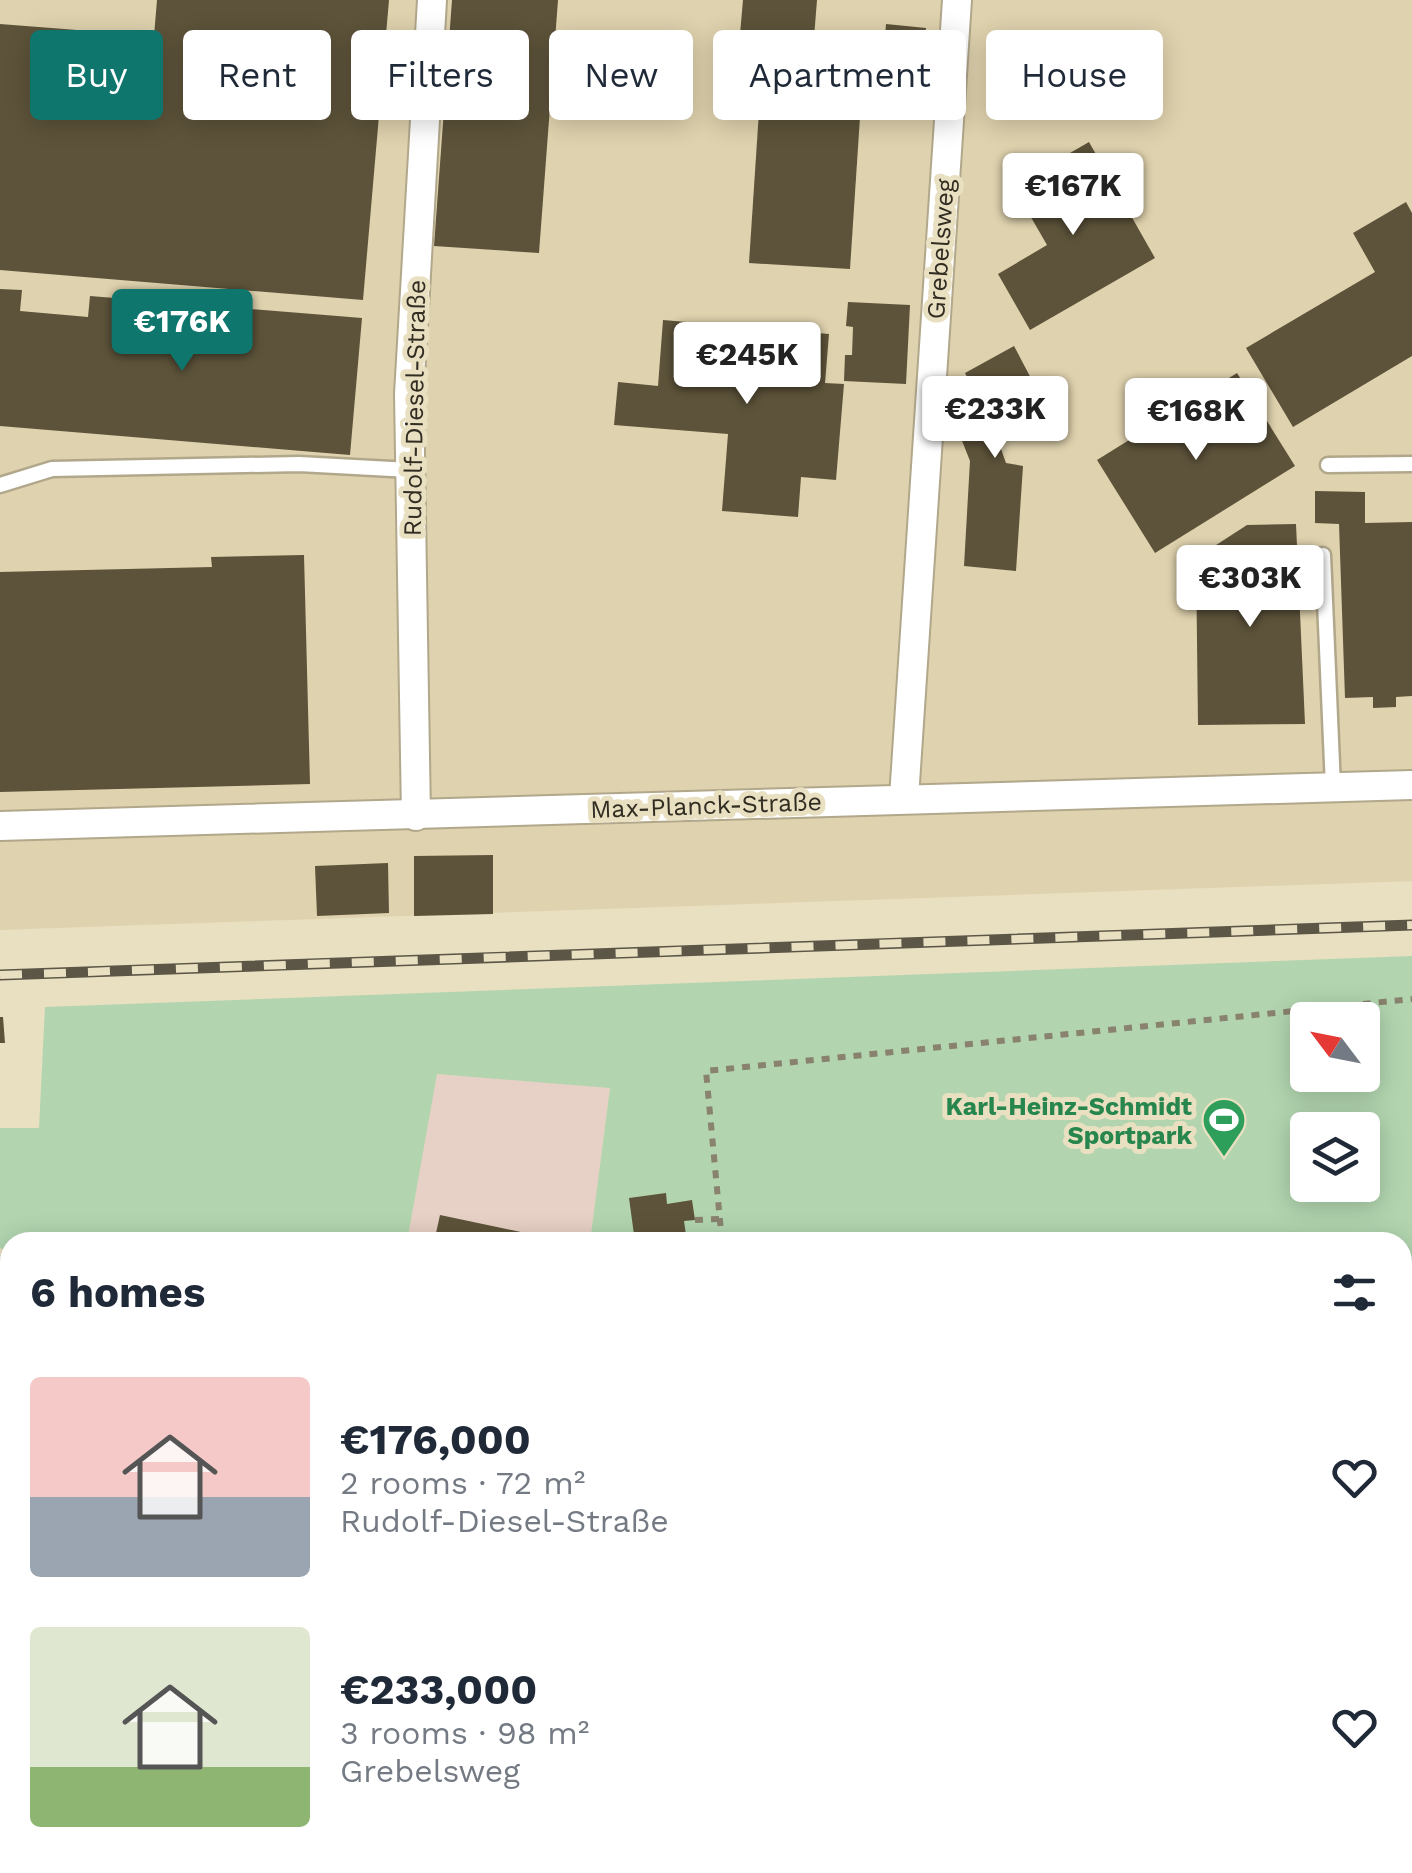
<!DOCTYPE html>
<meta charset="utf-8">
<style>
body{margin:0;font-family:"Work Sans",sans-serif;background:#f2f2f3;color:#1f2937;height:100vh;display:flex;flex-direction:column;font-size:38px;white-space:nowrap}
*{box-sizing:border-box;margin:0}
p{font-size:32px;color:#747a83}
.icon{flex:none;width:55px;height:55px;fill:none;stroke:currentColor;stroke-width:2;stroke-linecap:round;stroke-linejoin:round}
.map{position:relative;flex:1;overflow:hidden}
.sheet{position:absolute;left:0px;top:1232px;width:1412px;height:642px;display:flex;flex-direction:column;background:#fff;border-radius:30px 30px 0 0;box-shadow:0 5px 25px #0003}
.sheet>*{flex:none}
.top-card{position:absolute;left:30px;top:30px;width:1352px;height:90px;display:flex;gap:20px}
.needle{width:65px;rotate:302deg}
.tools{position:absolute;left:1290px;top:1002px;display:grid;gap:20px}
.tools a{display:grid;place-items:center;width:90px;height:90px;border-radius:10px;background:#fff;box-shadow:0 5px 25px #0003;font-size:50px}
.price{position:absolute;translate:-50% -85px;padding:0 22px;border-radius:10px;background:#fff;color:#222;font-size:32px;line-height:65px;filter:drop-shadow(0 2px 5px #0008)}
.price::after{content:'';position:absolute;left:50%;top:60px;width:30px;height:22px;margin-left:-15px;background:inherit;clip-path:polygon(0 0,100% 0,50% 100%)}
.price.selected{background:#0f766e;color:#fff}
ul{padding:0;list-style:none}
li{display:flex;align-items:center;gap:30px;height:250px;padding:0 30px}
li span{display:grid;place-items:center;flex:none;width:280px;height:200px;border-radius:10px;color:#555}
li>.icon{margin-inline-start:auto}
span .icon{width:120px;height:120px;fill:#fffc;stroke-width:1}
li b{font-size:42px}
h2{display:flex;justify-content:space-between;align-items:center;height:120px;padding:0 30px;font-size:42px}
.pill{padding:0 35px;border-radius:10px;background:#fff;box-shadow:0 5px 25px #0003;font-size:35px;line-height:90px}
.pill.selected{background:#0f766e;color:#fff}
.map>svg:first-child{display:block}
.built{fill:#dfd2ae}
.education{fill:#e7d0c5}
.green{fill:#b2d5af;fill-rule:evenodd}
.building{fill:#5d533a}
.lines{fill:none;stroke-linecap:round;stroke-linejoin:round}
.lane-casing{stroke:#b1a78b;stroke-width:19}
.street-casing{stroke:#b1a78b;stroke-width:32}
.path{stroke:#89826e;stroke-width:6;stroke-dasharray:8 8;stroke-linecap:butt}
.lane{stroke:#fff;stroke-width:14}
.street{stroke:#fff;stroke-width:28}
.rail-casing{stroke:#5b5646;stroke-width:11}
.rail{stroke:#e9dfc1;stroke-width:8;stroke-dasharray:22;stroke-linecap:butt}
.labels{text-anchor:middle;stroke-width:10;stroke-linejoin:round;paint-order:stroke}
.street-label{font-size:25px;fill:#312d22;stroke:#e9dfc1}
.leisure-label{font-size:25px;font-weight:bold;fill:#27864d;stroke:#e9dfc1;text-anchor:end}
</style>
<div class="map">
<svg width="1412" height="1873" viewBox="0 0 1412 1873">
<rect width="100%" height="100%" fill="#e9dfc1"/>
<!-- built -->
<path class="built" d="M 0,0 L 1412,0 L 1412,881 L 0,930 Z"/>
<!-- education -->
<path class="education" d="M 436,1074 L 610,1087 L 590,1242 L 407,1242 Z"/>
<!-- green -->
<path class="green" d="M 1412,956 L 1412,1518 L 1403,1522 L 1402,1242 L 590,1242 L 610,1088 L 437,1074 L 407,1242 L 10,1242 L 10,1252 L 0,1248 L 0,1128 L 39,1128 L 45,1007 ZM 1308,1020 L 1362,1020 L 1362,1075 L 1308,1075 ZM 1308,1130 L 1362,1130 L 1362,1185 L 1308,1185 Z"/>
<!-- building -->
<g class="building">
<path d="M 157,0 L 389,0 L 363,300 L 0,270 L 0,24 L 154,36 Z"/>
<path d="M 452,0 L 558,0 L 539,253 L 434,246 Z"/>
<path d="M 743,0 L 817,0 L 812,63 L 738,57 Z"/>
<path d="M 886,24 L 926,28 L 921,90 L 881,87 Z"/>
<path d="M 760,96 L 861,102 L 850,269 L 749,263 Z"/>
<path d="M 1089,142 L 1155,258 L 1030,330 L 998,274 L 1047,245 L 1013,186 Z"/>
<path d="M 1406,202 L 1412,213 L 1412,356 L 1293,427 L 1246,348 L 1375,272 L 1353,233 Z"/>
<path d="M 0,289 L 22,290 L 20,311 L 88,317 L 90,296 L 362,318 L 350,455 L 0,426 Z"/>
<path d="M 848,302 L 910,305 L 906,384 L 844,381 L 845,355 L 852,355 L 853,327 L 846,326 Z"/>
<path d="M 663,320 L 829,334 L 825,383 L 844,384 L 836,480 L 801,477 L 798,517 L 722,511 L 728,434 L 614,425 L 618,382 L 658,386 Z"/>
<path d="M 1014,346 L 1045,405 L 995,432 L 1006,463 L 1023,466 L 1016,571 L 964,566 L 970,461 L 955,423 L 983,408 L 965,373 Z"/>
<path d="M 1237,373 L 1295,466 L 1155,553 L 1097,460 Z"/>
<path d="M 1315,491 L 1365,492 L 1365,523 L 1412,522 L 1412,696 L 1396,697 L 1396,707 L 1373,708 L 1373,697 L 1345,698 L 1339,524 L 1315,523 Z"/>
<path d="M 1296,524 L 1305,724 L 1198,725 L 1196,558 L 1247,525 Z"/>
<path d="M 304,555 L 310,784 L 0,792 L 0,572 L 212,567 L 211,557 Z"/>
<path d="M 493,855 L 493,914 L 414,916 L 414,856 Z"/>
<path d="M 388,863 L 389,913 L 317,916 L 315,866 Z"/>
<path d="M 0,1017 L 3,1017 L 5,1043 L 0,1043 Z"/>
<path d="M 666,1193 L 667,1204 L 692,1200 L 695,1220 L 684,1221 L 687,1242 L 635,1242 L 629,1198 Z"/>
<path d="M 440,1215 L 521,1232 L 519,1242 L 434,1242 Z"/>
<path d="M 1,1323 L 10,1325 L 10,1414 L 0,1410 Z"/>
<path d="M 0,1522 L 10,1524 L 10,1604 L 0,1603 Z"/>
<path d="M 1402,1711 L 1412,1738 L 1412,1743 L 1402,1746 Z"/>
<path d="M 0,1740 L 10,1740 L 10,1803 L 0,1802 Z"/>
<path d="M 0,1836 L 10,1837 L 10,1865 L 26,1865 L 26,1873 L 0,1873 Z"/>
<path d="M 1015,1865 L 1083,1865 L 1081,1873 L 1013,1873 Z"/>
<path d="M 1088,1865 L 1352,1865 L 1353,1873 L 1087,1873 Z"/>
</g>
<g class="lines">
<defs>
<g id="lane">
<path d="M 1328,465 L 1412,464"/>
<path d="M 0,485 L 52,469 L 299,464 L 410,470"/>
<path d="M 1323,555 L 1333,787"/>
</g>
<g id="street">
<path d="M 904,798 L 957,0"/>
<path d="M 416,816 L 409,394 L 432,0"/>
<path d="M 0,826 L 1412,785"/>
<path d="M 0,1476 L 10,1481"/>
<path d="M 806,1865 L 829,1873"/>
</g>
</defs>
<!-- lane casing -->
<use href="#lane" class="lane-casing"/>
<!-- street casing -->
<use href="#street" class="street-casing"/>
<!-- path -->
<g class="path">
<path d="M 695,1220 L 720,1219"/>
<path d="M 722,1242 L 706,1071 L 1412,999"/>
<path d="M 1402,1323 L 1412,1323"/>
<path d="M 1402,1376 L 1412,1375"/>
</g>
<!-- lane -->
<use href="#lane" class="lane"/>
<!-- street -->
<use href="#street" class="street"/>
<defs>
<path id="rail" d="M 0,975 L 1412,925"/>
</defs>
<!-- rail casing -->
<use href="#rail" class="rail-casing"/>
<!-- rail -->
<use href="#rail" class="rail"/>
</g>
<!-- icons -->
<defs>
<symbol id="stadium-pin" viewBox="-11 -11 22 30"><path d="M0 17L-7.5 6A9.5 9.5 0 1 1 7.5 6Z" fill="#2e9e5b" stroke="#e9dfc1"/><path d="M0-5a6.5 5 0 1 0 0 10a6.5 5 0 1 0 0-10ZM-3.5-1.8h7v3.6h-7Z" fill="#fff"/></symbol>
</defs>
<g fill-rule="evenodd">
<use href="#stadium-pin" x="1199" y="1095" width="50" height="68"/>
</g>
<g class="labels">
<!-- street labels -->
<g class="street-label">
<text transform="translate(940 249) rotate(-86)" y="9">Grebelsweg</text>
<text transform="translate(414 408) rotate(-89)" y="9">Rudolf-Diesel-Straße</text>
<text transform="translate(706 805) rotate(-2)" y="9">Max-Planck-Straße</text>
</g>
<!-- leisure labels -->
<g class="leisure-label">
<text x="1192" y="1115">Karl-Heinz-Schmidt<tspan x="1192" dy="29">Sportpark</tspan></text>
</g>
</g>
</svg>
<div class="tools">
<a><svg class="needle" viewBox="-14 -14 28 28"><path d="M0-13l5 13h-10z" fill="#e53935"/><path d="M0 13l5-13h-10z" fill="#747a83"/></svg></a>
<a><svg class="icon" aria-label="layers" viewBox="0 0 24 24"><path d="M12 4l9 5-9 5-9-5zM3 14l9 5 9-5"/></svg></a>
</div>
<b class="price" style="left:1073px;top:238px">€167K</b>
<b class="price selected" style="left:182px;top:374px">€176K</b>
<b class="price" style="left:747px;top:407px">€245K</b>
<b class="price" style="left:995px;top:461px">€233K</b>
<b class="price" style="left:1196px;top:463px">€168K</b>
<b class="price" style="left:1250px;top:630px">€303K</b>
<div class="top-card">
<a class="pill selected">Buy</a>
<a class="pill">Rent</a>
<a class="pill">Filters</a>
<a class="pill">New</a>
<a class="pill">Apartment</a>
<a class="pill">House</a>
</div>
<section class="sheet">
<h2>6 homes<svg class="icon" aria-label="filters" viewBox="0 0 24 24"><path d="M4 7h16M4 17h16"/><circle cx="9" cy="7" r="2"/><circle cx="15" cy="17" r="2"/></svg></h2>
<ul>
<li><span style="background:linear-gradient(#f6c9c9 60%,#9aa5b1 0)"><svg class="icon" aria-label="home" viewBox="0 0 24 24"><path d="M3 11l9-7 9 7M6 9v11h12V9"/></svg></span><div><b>€176,000</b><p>2 rooms · 72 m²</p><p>Rudolf-Diesel-Straße</p></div><svg class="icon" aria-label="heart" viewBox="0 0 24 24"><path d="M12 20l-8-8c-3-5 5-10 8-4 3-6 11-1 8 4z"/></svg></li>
<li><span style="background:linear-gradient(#dfe7d0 70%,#8fb573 0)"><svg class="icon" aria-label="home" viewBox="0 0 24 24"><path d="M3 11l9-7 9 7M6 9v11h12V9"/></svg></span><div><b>€233,000</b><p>3 rooms · 98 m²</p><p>Grebelsweg</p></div><svg class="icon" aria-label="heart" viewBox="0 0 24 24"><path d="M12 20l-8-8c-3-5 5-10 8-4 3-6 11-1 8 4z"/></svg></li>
</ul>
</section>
</div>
